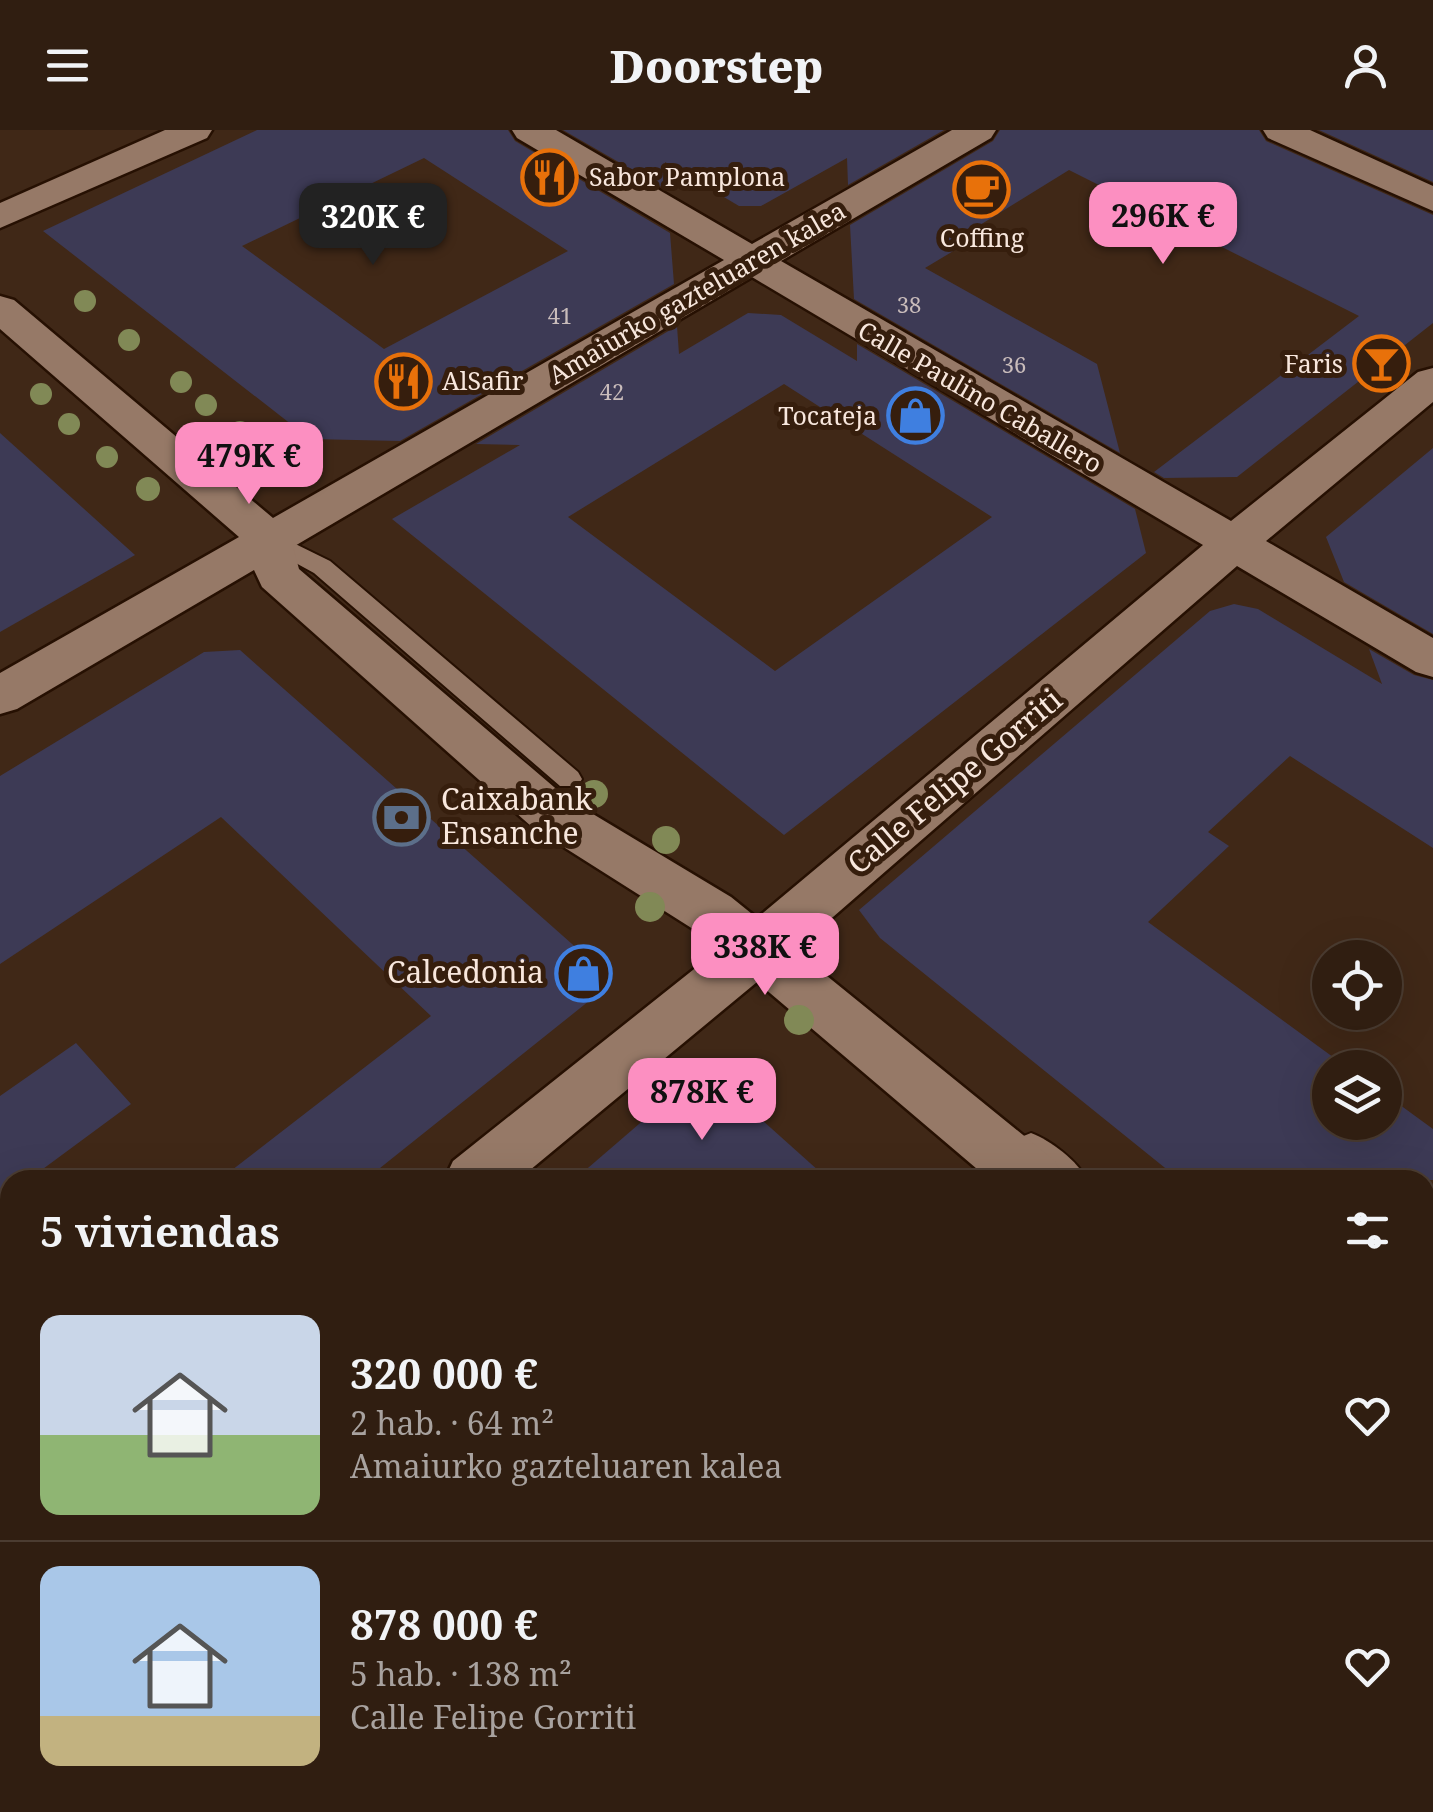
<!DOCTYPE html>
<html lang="es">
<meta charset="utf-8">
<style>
body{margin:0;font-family:"Noto Serif",serif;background:#3c2b1f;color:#f1f3f6;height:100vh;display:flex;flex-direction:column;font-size:38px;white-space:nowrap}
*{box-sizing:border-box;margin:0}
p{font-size:32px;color:#a8a29f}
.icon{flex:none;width:55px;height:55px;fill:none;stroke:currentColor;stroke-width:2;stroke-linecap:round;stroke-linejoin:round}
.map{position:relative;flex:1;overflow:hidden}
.details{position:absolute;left:0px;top:1040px;width:1435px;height:642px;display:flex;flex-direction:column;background:#301e11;border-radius:30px 30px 0 0;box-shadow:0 10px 40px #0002,0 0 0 2px #4b3c31}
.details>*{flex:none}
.buttons{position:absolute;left:1312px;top:810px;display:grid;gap:20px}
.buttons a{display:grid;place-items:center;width:90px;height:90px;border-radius:50%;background:#301e11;box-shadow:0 10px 40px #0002,0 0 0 2px #4b3c31;font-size:50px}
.price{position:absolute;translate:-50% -85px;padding:0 22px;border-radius:20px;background:#fc8fc1;color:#111;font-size:32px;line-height:65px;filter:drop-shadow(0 2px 5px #0008)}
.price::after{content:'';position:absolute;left:50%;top:60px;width:30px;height:22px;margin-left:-15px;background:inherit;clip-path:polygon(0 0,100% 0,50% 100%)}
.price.on{background:#222;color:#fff}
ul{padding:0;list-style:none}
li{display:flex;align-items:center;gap:30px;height:250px;padding:0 40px}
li+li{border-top:2px solid #4b3c31}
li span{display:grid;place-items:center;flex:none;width:280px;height:200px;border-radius:20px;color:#555}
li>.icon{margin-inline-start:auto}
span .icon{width:120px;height:120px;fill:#fffc;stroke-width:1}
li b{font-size:42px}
h2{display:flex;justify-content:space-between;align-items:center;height:120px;padding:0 40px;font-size:42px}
header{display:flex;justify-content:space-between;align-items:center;height:130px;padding:0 40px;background:#301e11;font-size:45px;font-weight:800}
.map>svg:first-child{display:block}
.building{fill:#3d3a55;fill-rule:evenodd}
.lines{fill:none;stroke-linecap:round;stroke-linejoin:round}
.lane-casing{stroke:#261002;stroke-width:4}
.street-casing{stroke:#261002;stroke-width:5}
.lane{fill:#967967;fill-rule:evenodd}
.street{fill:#967967;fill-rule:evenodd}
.tree{fill:#818956}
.labels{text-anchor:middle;stroke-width:10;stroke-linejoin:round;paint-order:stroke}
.far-number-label{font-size:22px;fill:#c9bcbb}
.far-poi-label{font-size:25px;fill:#f8e7dd;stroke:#361e0d;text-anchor:start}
.far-street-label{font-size:25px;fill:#f8e7dd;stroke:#361e0d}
.street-label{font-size:30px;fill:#f8e7dd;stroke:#361e0d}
.poi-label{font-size:30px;fill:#f8e7dd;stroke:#361e0d;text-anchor:start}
</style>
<header><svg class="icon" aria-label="menu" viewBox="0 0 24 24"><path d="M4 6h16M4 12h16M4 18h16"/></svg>Doorstep<svg class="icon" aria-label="person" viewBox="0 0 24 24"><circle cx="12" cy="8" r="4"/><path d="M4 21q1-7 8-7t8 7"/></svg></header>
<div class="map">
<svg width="1433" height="1682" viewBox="0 0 1433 1682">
<rect width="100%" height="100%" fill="#402817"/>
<!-- building -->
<g class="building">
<path d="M 257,0 L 508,0 L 515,11 L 670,103 L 674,154 L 400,311 L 310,309 L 43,101 ZM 424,28 L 568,121 L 384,219 L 242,116 Z"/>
<path d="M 563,0 L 944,0 L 848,55 L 847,28 L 761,76 L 739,76 L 665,32 L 667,60 Z"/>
<path d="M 1000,0 L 1259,0 L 1266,11 L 1433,85 L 1433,193 L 1237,347 L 1164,348 L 1154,342 L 1359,186 L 1069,40 L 967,103 L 975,108 L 925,138 L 1097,234 L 1120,323 L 854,169 L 850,95 L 993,11 Z"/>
<path d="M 1319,0 L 1433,0 L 1433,52 Z"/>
<path d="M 748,183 L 781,185 L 857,231 L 857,214 L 1135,379 L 1146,423 L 784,705 L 392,389 L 520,315 L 476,314 L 677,196 L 679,224 ZM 784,254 L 992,387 L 775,541 L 568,387 Z"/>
<path d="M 0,303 L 135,425 L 0,502 Z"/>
<path d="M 1433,318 L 1433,504 L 1344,452 L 1326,407 Z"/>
<path d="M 1234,474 L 1258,479 L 1382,554 L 1369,519 L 1414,545 L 1433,550 L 1433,718 L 1290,626 L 1208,702 L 1229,716 L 1148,792 L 1348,938 L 1330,938 L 1330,992 L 1385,992 L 1385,964 L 1433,999 L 1433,1050 L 1180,1050 L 880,808 L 859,780 L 1210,481 Z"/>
<path d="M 240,520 L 598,837 L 594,867 L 365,1050 L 219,1050 L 431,886 L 221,687 L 0,834 L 0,646 L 204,522 Z"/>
<path d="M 76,913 L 131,974 L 28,1050 L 10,1050 L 10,1063 L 0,1070 L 0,966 Z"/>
<path d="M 704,938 L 829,1050 L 574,1050 Z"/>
</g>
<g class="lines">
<defs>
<g id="lane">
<path d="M 269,401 L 330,431 L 578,642 L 582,649 L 578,656 L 560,656 L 314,443 L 261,414 L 258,409 Z"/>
<path d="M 1031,1003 C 1050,1010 1078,1031 1087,1050 C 1056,1050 1031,1048 1016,1016 L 1021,1007 Z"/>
</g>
<g id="street">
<path d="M 165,0 L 212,0 L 207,8 L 0,98 L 0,73 Z"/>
<path d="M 512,0 L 556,0 L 752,114 L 952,0 L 996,0 L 991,8 L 781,131 L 1231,391 L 1418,242 L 1433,238 L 1433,272 L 1266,411 L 1433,508 L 1433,547 L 1416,542 L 1237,436 L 795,820 L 1055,1031 L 1064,1050 L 990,1050 L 757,852 L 518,1050 L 444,1050 L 453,1031 L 718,820 L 693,799 L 532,697 L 262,457 L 254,440 L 17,579 L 0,584 L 0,543 L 239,407 L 0,199 L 0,166 L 14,170 L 273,388 L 724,130 L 517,8 ZM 752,147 L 1203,415 L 757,788 L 731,767 L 568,669 L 299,439 L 293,417 Z"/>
<path d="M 1263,0 L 1310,0 L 1433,56 L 1433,81 L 1268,8 Z"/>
<path d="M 0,1300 L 10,1304 L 10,1380 L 0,1376 Z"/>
<path d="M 1425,1339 L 1433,1343 L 1433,1485 L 1425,1489 Z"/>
<path d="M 10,1395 L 10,1467 L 0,1471 L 0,1399 Z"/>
<path d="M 198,1672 L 274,1672 L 278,1682 L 202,1682 Z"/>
<path d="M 1222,1672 L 1299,1672 L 1295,1682 L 1218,1682 Z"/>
</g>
</defs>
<!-- lane casing -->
<use href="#lane" class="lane-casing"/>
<!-- street casing -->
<use href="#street" class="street-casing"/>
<!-- lane -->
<use href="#lane" class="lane"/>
<!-- street -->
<use href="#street" class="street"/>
</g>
<!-- trees -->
<g class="tree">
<circle cx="85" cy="171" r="11"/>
<circle cx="129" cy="210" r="11"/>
<circle cx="181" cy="252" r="11"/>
<circle cx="41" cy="264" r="11"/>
<circle cx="206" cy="275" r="11"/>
<circle cx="69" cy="294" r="11"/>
<circle cx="240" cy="302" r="11"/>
<circle cx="107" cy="327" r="11"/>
<circle cx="148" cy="359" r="12"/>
<circle cx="594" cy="664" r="14"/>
<circle cx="666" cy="710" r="14"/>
<circle cx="650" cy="777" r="15"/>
<circle cx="814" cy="827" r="15"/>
<circle cx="799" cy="890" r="15"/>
</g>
<!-- icons -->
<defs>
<symbol id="restaurant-ring" viewBox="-11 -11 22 22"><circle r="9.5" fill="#361e0d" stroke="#e8710a" stroke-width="1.5"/><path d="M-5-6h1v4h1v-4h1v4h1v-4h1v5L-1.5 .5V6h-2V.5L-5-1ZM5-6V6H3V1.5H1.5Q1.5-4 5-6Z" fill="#e8710a"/></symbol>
<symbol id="cafe-ring" viewBox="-11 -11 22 22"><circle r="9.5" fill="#361e0d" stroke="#e8710a" stroke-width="1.5"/><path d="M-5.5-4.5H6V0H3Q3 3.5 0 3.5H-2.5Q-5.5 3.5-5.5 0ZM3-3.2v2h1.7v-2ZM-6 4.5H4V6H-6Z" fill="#e8710a"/></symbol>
<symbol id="bar-ring" viewBox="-11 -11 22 22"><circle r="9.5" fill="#361e0d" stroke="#e8710a" stroke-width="1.5"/><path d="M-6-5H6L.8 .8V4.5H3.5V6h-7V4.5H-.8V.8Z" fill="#e8710a"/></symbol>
<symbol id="shop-ring" viewBox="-11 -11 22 22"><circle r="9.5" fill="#361e0d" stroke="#3f7fe0" stroke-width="1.5"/><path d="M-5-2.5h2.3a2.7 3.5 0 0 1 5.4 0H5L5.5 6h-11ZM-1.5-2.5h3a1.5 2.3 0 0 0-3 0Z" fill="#3f7fe0"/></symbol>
<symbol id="bank-ring" viewBox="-11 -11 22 22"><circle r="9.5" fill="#361e0d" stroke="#5c6f8a" stroke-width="1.5"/><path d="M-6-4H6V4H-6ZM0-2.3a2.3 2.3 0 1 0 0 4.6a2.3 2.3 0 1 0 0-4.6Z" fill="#5c6f8a"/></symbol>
</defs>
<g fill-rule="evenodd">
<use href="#restaurant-ring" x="518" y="16" width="63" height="63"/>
<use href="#cafe-ring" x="950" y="28" width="63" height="63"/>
<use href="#bar-ring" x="1350" y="202" width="63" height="63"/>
<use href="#restaurant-ring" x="372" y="220" width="63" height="63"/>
<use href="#shop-ring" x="884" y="254" width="63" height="63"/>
<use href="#bank-ring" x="370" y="656" width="63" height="63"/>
<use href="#shop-ring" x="552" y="812" width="63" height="63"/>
</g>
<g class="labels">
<!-- far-number labels -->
<g class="far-number-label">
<text x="909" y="183">38</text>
<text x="560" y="194">41</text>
<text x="1014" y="243">36</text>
<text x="612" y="270">42</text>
</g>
<!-- far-poi labels -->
<g class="far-poi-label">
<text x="589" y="56">Sabor Pamplona</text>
<text x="982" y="117" text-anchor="middle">Coffing</text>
<text x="1343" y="243" text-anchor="end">Faris</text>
<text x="442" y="260">AlSafir</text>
<text x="877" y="295" text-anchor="end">Tocateja</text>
</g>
<!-- far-street labels -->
<g class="far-street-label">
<text transform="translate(697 163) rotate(-30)" y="9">Amaiurko gazteluaren kalea</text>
<text transform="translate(980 267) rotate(30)" y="9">Calle Paulino Caballero</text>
</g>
<!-- street labels -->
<g class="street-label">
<text transform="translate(955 652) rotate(-40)" y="10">Calle Felipe Gorriti</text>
</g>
<!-- poi labels -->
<g class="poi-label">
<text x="441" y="680">Caixabank<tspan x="441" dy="34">Ensanche</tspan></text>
<text x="544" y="853" text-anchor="end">Calcedonia</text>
</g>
</g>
</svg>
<div class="buttons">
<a><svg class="icon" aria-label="locate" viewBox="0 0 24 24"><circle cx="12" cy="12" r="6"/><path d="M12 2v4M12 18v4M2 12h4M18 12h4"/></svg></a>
<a><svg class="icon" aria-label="layers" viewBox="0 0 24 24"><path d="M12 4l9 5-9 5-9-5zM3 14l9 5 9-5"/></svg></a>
</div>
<b class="price" style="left:1163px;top:137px">296K €</b>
<b class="price on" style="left:373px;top:138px">320K €</b>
<b class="price" style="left:249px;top:377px">479K €</b>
<b class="price" style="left:765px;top:868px">338K €</b>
<b class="price" style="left:702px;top:1013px">878K €</b>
<section class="details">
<h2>5 viviendas<svg class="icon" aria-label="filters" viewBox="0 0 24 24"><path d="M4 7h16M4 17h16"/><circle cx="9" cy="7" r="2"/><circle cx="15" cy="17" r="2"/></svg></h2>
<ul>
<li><span style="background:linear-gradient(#c9d6e8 60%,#8fb573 0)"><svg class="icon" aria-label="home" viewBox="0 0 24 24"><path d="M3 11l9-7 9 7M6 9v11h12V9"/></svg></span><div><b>320 000 €</b><p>2 hab. · 64 m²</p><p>Amaiurko gazteluaren kalea</p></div><svg class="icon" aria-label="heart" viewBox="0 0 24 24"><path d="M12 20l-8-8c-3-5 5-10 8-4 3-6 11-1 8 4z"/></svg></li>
<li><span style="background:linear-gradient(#a9c7e8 75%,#c2b280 0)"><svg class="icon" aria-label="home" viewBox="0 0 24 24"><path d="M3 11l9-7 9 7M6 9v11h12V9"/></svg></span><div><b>878 000 €</b><p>5 hab. · 138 m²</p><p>Calle Felipe Gorriti</p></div><svg class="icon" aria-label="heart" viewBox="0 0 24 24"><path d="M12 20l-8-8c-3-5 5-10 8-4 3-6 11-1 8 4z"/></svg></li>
</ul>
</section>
</div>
